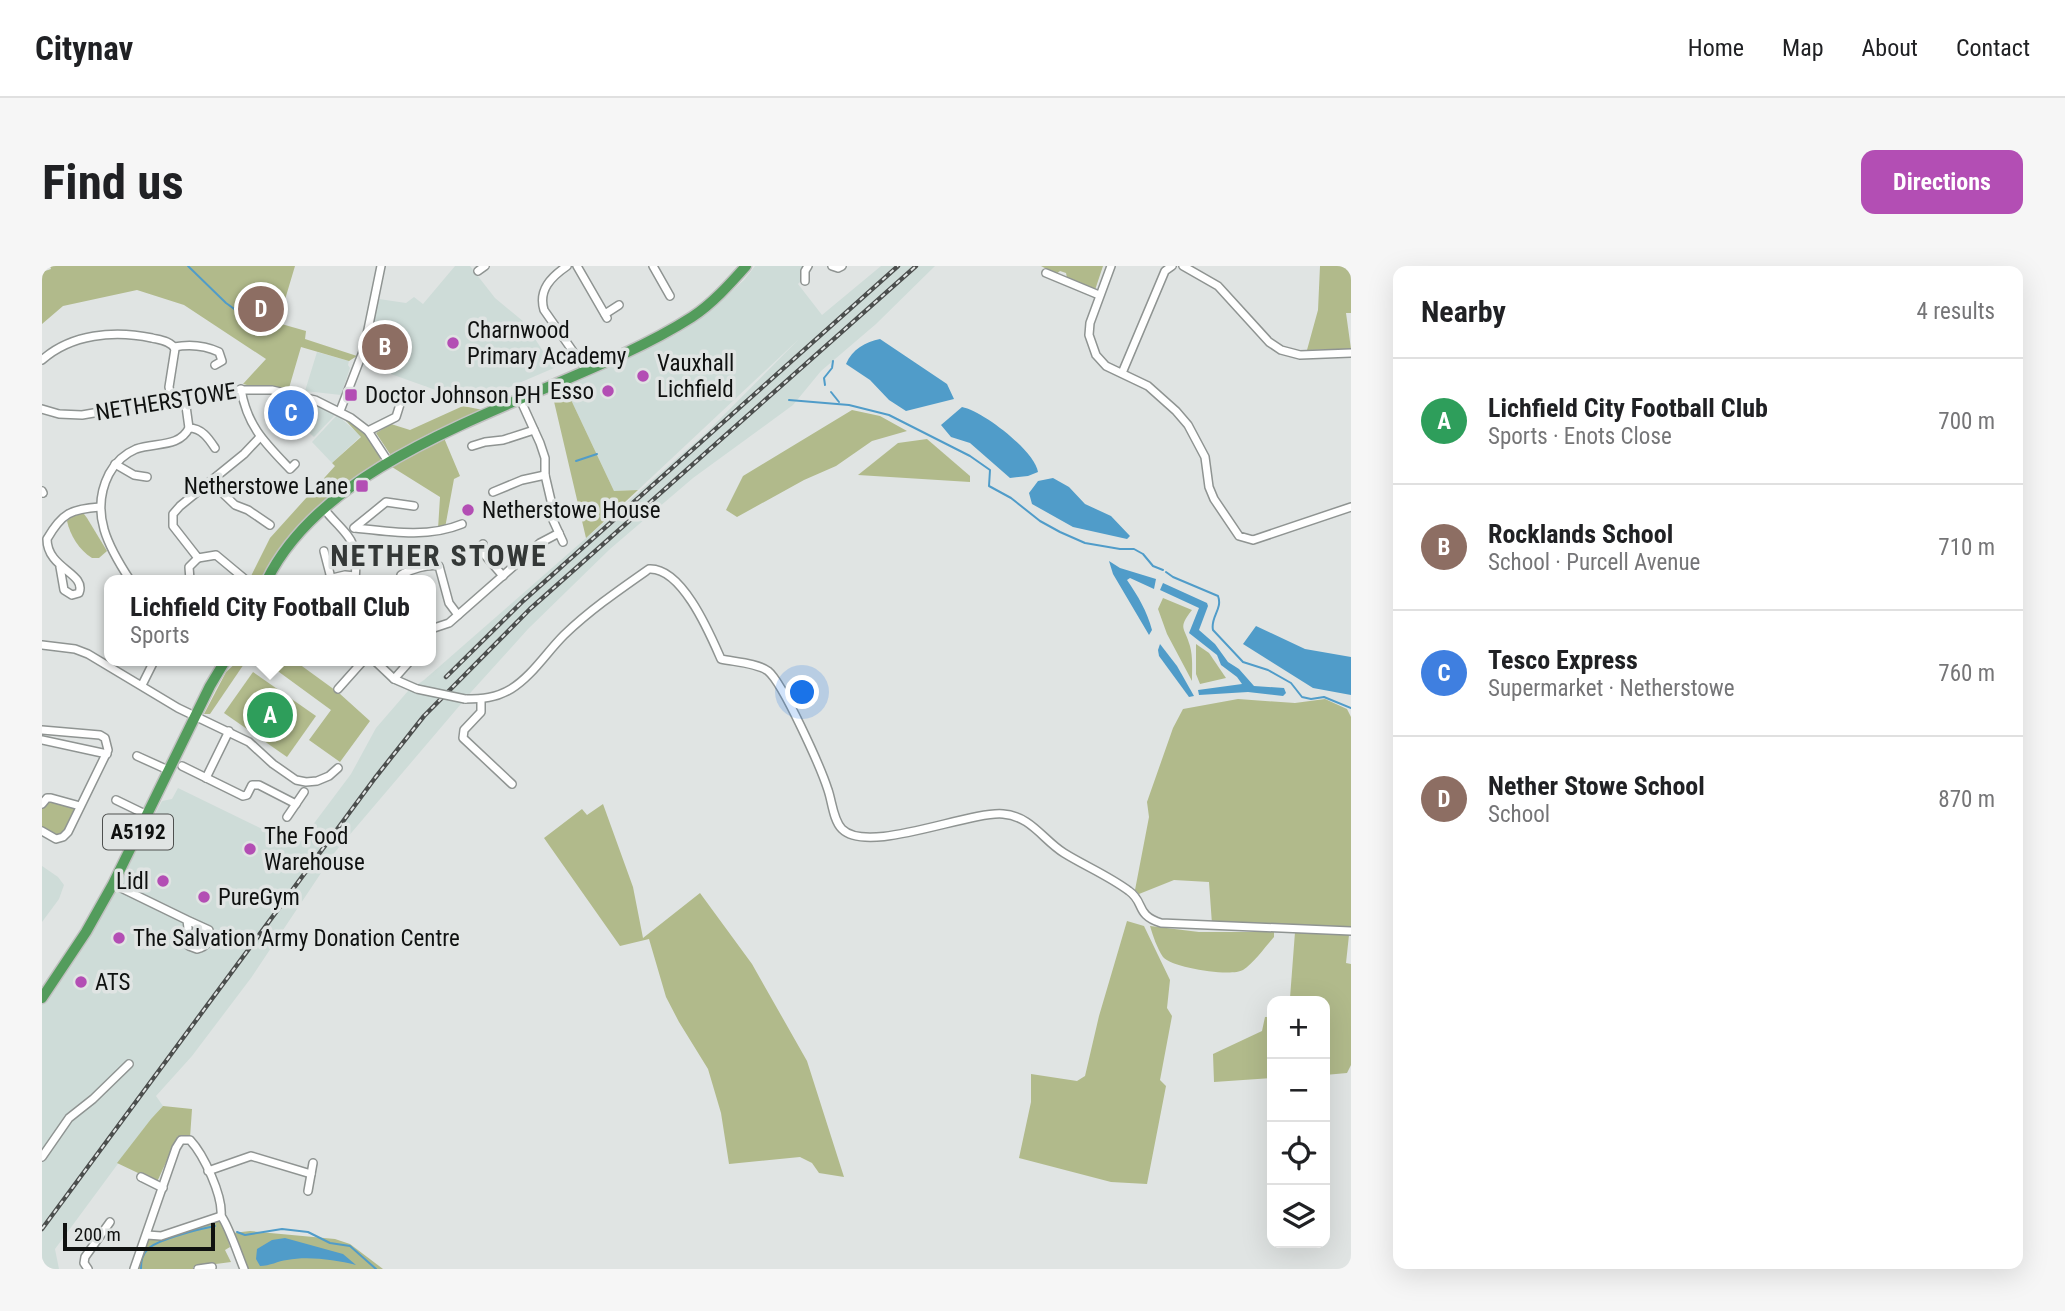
<!DOCTYPE html>
<meta charset="utf-8">
<style>
:root{--surface:#fff;--page:#f6f6f6;--text:#202124;--muted:#757577;--line:#e0e0e0;--accent:#b34eb4}
body{margin:0;font-family:"Roboto Condensed",sans-serif;background:var(--page);color:var(--text)}
.controls{position:absolute;right:21px;bottom:21px;display:grid;overflow:hidden;border-radius:14px;box-shadow:0 7px 28px #0002}
.controls button{width:63px;height:63px;display:grid;place-items:center;padding:0;border:0;border-bottom:2px solid var(--line);background:var(--surface);color:var(--text);font:35px sans-serif}
.scale{position:absolute;left:21px;bottom:18px;width:152px;box-sizing:border-box;padding-left:7px;border:4px solid #0f1110;border-top:0;font-size:19px;line-height:24px;white-space:nowrap;color:#0f1110;-webkit-text-stroke:5px #e0e4e3;paint-order:stroke}
.you{position:absolute;left:761px;top:427px;width:24px;height:24px;margin:-18px;border:5px solid #fff;border-radius:50%;background:#1a73e8;box-shadow:0 0 0 10px #1a73e833}
.badge{display:grid;place-items:center;width:46px;height:46px;border-radius:50%;background:var(--accent);color:#fff;font-size:23px;font-weight:700}
.pin{position:absolute;translate:-50% -50%;border:4px solid #fff;box-shadow:0 2px 7px #0006}
.popup{position:absolute;left:62px;top:309px;width:332px;height:91px;box-sizing:border-box;display:grid;place-content:center;border-radius:14px;background:var(--surface);filter:drop-shadow(0 2px 5px #0005);font-size:23px;white-space:nowrap;color:var(--muted)}
.popup b{font-size:26px;color:var(--text)}
.popup::after{content:'';position:absolute;left:50%;top:100%;margin-left:-14px;border:14px solid transparent;border-top-color:var(--surface)}
.list{margin:0;padding:0;list-style:none}
h2{display:flex;justify-content:space-between;align-items:center;height:91px;margin:0;padding:0 28px;font-size:30px}
h2 small{font-size:23px;font-weight:400;color:var(--muted)}
.list li{display:grid;grid-template-columns:46px 1fr auto;gap:21px;align-items:center;box-sizing:border-box;height:126px;padding:0 28px;border-top:2px solid var(--line)}
.list b{display:block;font-size:26px;white-space:nowrap}
.list p{margin:0;font-size:23px;white-space:nowrap;color:var(--muted)}
.list em{font-size:23px;font-style:normal;color:var(--muted)}
.icon{flex:none;width:38px;height:38px;fill:none;stroke:currentColor;stroke-width:2;stroke-linecap:round;stroke-linejoin:round}
.map{position:relative;flex:none;width:1309px;height:1003px;overflow:hidden;border-radius:14px}
header{display:flex;align-items:center;gap:42px;box-sizing:border-box;height:98px;padding:0 35px;background:var(--surface);border-bottom:2px solid var(--line)}
header strong{font-size:33px}
nav{display:flex;gap:38px;margin-inline-start:auto;font-size:24px}
.intro{display:flex;align-items:center;justify-content:space-between;box-sizing:border-box;height:168px;padding:0 42px}
h1{margin:0;font-size:49px}
.button{padding:18px 32px;border-radius:14px;background:var(--accent);color:#fff;font-size:24px;font-weight:700}
main{display:flex;gap:42px;padding:0 42px}
aside{flex:1;background:var(--surface);border-radius:14px;box-shadow:0 7px 28px #0002}
.map>svg:first-child{display:block}
.built{fill:#cedcd8}
.green{fill:#b1ba8b}
.water{fill:#509cc9}
.lines{fill:none;stroke-linecap:round;stroke-linejoin:round}
.stream{stroke:#509cc9;stroke-width:2}
.minor-casing{stroke:#8f9492;stroke-width:10}
.highway-casing{stroke:#c1c1c1;stroke-width:13}
.minor{stroke:#fff;stroke-width:7}
.highway{stroke:#539c5c;stroke-width:10}
.rail-casing{stroke:#4b4e4d;stroke-width:4.5}
.rail{stroke:#e0e4e3;stroke-width:2;stroke-dasharray:5;stroke-linecap:butt}
.minor-bridge-casing{stroke:#8f9492;stroke-width:10;stroke-linecap:butt}
.minor-bridge{stroke:#fff;stroke-width:7}
.poi-dot{fill:#b34eb4;stroke:#e0e4e3;stroke-width:2.5}
.labels{text-anchor:middle;dominant-baseline:central;stroke-width:7;stroke-linejoin:round;paint-order:stroke}
.shield{fill:#e0e4e3;stroke:#4e504f;stroke-width:2}
.shield-label{font-size:21px;font-weight:bold;fill:#0f1110}
.poi-label{font-size:23px;fill:#0f1110;stroke:#e0e4e3;text-anchor:start}
.street-label{font-size:23px;fill:#0f1110;stroke:#e0e4e3}
.district-label{font-size:30px;font-weight:bold;letter-spacing:2px;fill:#343837;stroke:#e0e4e3}
</style>
<header>
<strong>Citynav</strong>
<nav><a>Home</a><a>Map</a><a>About</a><a>Contact</a></nav>
</header>
<div class="intro"><h1>Find us</h1><a class="button">Directions</a></div>
<main>
<div class="map">
<svg width="1309" height="1003" viewBox="0 0 1309 1003">
<rect width="100%" height="100%" fill="#e0e4e3"/>
<g class="built">
<path d="M413,0H428L453,32L482,56L512,102L430,137L321,98L337,33L364,37L372,31L381,38Z"/>
<path d="M713,0H764L759,8L760,14L756,18L780,49L839,0H893L834,58L779,105L751,139L651,212L568,283L486,363L430,425L293,586L209,712L150,790L114,830L121,840L109,853L13,983L17,1003H0V738L58,652L120,535L130,533L136,522L255,580L309,508L334,462L366,425L382,414L664,167L757,73L596,224L572,225L523,121L637,67L670,43L702,14Z"/>
<path d="M275,86L307,95L306,99L308,102L299,129L263,125Z"/>
<path d="M272,137L294,148L272,171L254,155Z"/>
<path d="M295,149L319,170L290,197L270,176Z"/>
<path d="M0,600L16,611L22,619L17,633L0,656Z"/>
</g>
<g class="green">
<path d="M8,0H253L236,57L264,65L263,73L315,90L307,95L259,81L247,122L205,119L201,118L224,93L142,39L95,24L21,40L0,58V6L9,3Z"/>
<path d="M999,0H1061L1053,24L1025,12L1024,7L1018,5L1014,8Z"/>
<path d="M1278,0H1309V47H1304L1309,83L1265,84L1276,44Z"/>
<path d="M523,121L572,225L596,224L544,272L510,127Z"/>
<path d="M421,140L441,144L353,188H348L334,167L349,158L368,164Z"/>
<path d="M810,144L838,150L865,165L830,175L794,200L762,214L695,251L684,244L701,210Z"/>
<path d="M305,154L328,172L339,188L338,197C292,230 248,261 221,312L218,314H207L228,272L293,200L290,197L319,171L304,155Z"/>
<path d="M402,172L418,210L412,213L403,262L396,263L398,231L350,201Z"/>
<path d="M885,173L928,210V216L816,209L856,177Z"/>
<path d="M33,248H42L45,252L65,285L57,292H50C37,284 28,269 25,255Z"/>
<path d="M1121,332L1150,344C1135,363 1143,361 1148,380C1151,391 1150,404 1150,415L1125,368L1116,343Z"/>
<path d="M1154,378L1167,387L1184,412L1158,418L1154,408Z"/>
<path d="M196,395H204L168,448H162L184,406Z"/>
<path d="M222,395H253L297,427L328,455L298,496L267,474L289,444Z"/>
<path d="M211,406L274,450L245,491L182,447Z"/>
<path d="M1196,433L1253,437L1283,433L1305,443L1309,451V663L1170,658L1167,616L1132,614L1097,628L1093,624L1107,551L1105,536L1131,462L1141,443Z"/>
<path d="M5,535L31,540L34,544L24,565L15,571L0,562V542Z"/>
<path d="M561,538L591,621L601,672L658,627L710,698L765,795L802,911L777,907L770,897L758,891L687,898L679,847L666,803L637,756L624,731L607,673L578,680L502,572L540,543L545,549Z"/>
<path d="M1085,655L1102,660L1128,714L1125,742L1130,750L1118,814L1124,820L1105,918L1069,916L977,892L989,836V808L1035,815L1043,810L1057,750Z"/>
<path d="M1108,660L1157,666H1232V671C1223,681 1212,697 1201,704C1189,711 1130,702 1121,691C1115,682 1111,670 1108,660Z"/>
<path d="M1253,666L1307,669L1304,697L1309,698V799L1305,807L1283,809V735H1255V733L1248,732Z"/>
<path d="M1223,751H1230V812L1172,816L1171,788L1220,765Z"/>
<path d="M121,840L150,843L148,872L136,870L115,916L75,897L109,853Z"/>
<path d="M173,953L181,958L188,981L183,984L189,996L151,1001V1003H95L106,974H120Z"/>
<path d="M208,965L293,973L308,978L341,1003H205L191,967Z"/>
</g>
<g class="water">
<path d="M838,73L905,118L912,133L864,145L847,134L828,114L804,98C810,83 824,76 838,73Z"/>
<path d="M920,141C941,145 993,185 996,206L986,210L968,212L928,177L909,171L899,159Z"/>
<path d="M1011,212L1027,221L1043,238L1069,250L1088,270L1085,273L1031,261L990,238L987,227L996,215Z"/>
<path d="M1067,295L1078,302L1114,313L1112,323L1088,312L1085,314C1096,330 1105,345 1110,364L1107,369L1071,308Z"/>
<path d="M1121,317L1165,337L1166,340L1157,364L1173,378L1186,396L1197,403L1212,420L1242,422L1244,427L1241,430L1206,426L1157,429L1156,424L1200,418L1195,411L1179,399L1175,389L1147,367L1157,342L1118,324Z"/>
<path d="M1214,360L1263,383L1309,391V429L1271,422L1201,378Z"/>
<path d="M1118,378L1135,400L1152,430L1147,431L1117,390L1116,384Z"/>
<path d="M243,972L301,988L314,999C293,994 267,990 245,994C236,995 228,1000 218,1000L214,993L215,983L230,974Z"/>
</g>
<g class="lines">
<g class="stream">
<path d="M146,0L184,37L217,61"/>
<path d="M783,119L782,112L790,102L791,95"/>
<path d="M789,126L797,136"/>
<path d="M747,134L807,139L847,149L928,190L948,204L947,220L969,232L998,255L1018,266L1043,277L1078,283H1092L1101,288L1111,300L1121,304"/>
<path d="M534,195L555,188"/>
<path d="M1124,306L1131,311L1176,330C1181,343 1168,351 1171,364L1201,396L1226,404L1249,417L1260,431L1269,433L1282,431L1309,442"/>
<path d="M195,966L203,969L240,963L266,966L288,977L308,980L334,1003"/>
<path d="M99,1003C99,995 100,988 107,982C118,973 157,963 173,960"/>
</g>
<g class="minor-casing">
<g id="minor">
<path d="M525,0C509,11 496,24 502,44L544,104"/>
<path d="M535,0L565,52"/>
<path d="M611,0L628,30"/>
<path d="M790,0L796,2L800,0"/>
<path d="M1069,0L1048,57L1047,69L1054,89L1064,100L1106,120L1134,145L1146,159L1163,191L1167,221L1172,233L1197,270L1211,274L1309,241"/>
<path d="M1141,0L1176,20L1227,76L1239,84L1258,89L1309,87"/>
<path d="M436,5L443,0"/>
<path d="M1004,7L1057,29"/>
<path d="M763,15V5L766,0"/>
<path d="M563,48L577,39"/>
<path d="M132,81C148,78 162,79 177,86L180,95L173,99"/>
<path d="M0,94C29,68 72,64 110,72C118,74 129,75 133,83L127,121L130,135"/>
<path d="M1080,107L1123,5L1130,0"/>
<path d="M199,123C205,160 223,177 248,203L253,198"/>
<path d="M478,133L498,177L503,192V209L510,239"/>
<path d="M0,143L17,148L40,149L185,124H230L273,134L309,152L326,165L347,197"/>
<path d="M298,145L322,83L339,0"/>
<path d="M147,162C160,162 167,173 173,182"/>
<path d="M326,165L354,151L360,132"/>
<path d="M430,180L443,176L461,174L492,164"/>
<path d="M73,198L92,209L105,211"/>
<path d="M169,216L193,239L206,244L228,259"/>
<path d="M0,225L1,227"/>
<path d="M451,226L480,214L503,209"/>
<path d="M282,243C307,273 317,271 313,314"/>
<path d="M510,252L521,276"/>
<path d="M312,262L344,236L372,240"/>
<path d="M313,262C349,266 386,272 420,258"/>
<path d="M441,278V287L461,310"/>
<path d="M282,285L289,312"/>
<path d="M18,301L22,324L30,329L37,327C45,307 5,303 5,273C20,247 29,243 58,241"/>
<path d="M88,314C67,282 47,247 67,208C73,197 82,188 94,183C113,176 137,182 147,162L143,133"/>
<path d="M148,314L147,301L156,292"/>
<path d="M204,314L174,289L156,292L131,260V248L138,240L202,188L218,171"/>
<path d="M282,314L303,309L313,310"/>
<path d="M358,314L359,309C369,303 386,298 397,300L407,337L416,349"/>
<path d="M389,363L407,357L498,277L517,267"/>
<path d="M0,379L33,383L46,388L136,442L207,476L231,498L254,514L264,516L275,515L287,510L296,502"/>
<path d="M333,395L352,413L375,423"/>
<path d="M352,413L368,395"/>
<path d="M100,419L112,395"/>
<path d="M296,423L321,395"/>
<path d="M423,433C440,433 454,432 469,423C490,410 504,387 522,369C548,344 577,324 607,303C640,301 668,368 679,393C693,396 715,397 726,405C741,417 779,502 786,524C790,535 791,554 800,563C826,589 926,545 961,548C989,550 1001,574 1022,587C1043,600 1067,610 1087,625C1103,636 1093,649 1119,657L1309,665"/>
<path d="M439,433V446L422,464L421,472L470,518"/>
<path d="M0,464L58,469L63,472L66,484L26,566L21,571L14,573L0,565"/>
<path d="M0,474L65,488"/>
<path d="M95,490L126,504"/>
<path d="M140,500L201,530L205,529L210,519H217L254,538"/>
<path d="M164,512L187,465"/>
<path d="M74,534L105,549"/>
<path d="M0,538L5,532H9L38,540"/>
<path d="M245,551L262,526"/>
<path d="M71,618L145,654L146,662L142,671L147,680L155,683C165,681 169,674 167,664L145,654"/>
<path d="M0,891L27,852L51,833L87,798"/>
<path d="M166,905L209,890L269,908"/>
<path d="M99,911L121,922"/>
<path d="M266,925L271,897"/>
<path d="M105,969L119,970L179,950C186,958 197,991 202,1003"/>
<path d="M46,1003L42,997L43,991L68,956"/>
<path d="M92,1003L134,882L139,874H148C162,889 181,930 179,950"/>
<path d="M156,1003L170,1001"/>
</g>
</g>
<g class="highway-casing">
<g id="highway">
<path d="M225,314C294,174 526,131 650,51C670,38 688,18 704,0"/>
<path d="M0,732L44,666L71,618L168,420L183,395"/>
</g>
</g>
<use href="#minor" class="minor"/>
<use href="#highway" class="highway"/>
<g class="rail-casing">
<g id="rail">
<path d="M404,411L481,335L856,0"/>
<path d="M0,963L333,512L382,450L488,343L874,0"/>
</g>
</g>
<use href="#rail" class="rail"/>
<g class="minor-bridge-casing">
<path id="minor-bridge" d="M375,423L423,433"/>
</g>
<use href="#minor-bridge" class="minor-bridge"/>
</g>
<g class="poi-dot">
<circle cx="411" cy="77" r="7"/>
<circle cx="601" cy="110" r="7"/>
<circle cx="566" cy="125" r="7"/>
<rect x="302" y="122" width="14" height="14" rx="3.5"/>
<rect x="313" y="213" width="14" height="14" rx="3.5"/>
<circle cx="426" cy="244" r="7"/>
<circle cx="208" cy="583" r="7"/>
<circle cx="121" cy="615" r="7"/>
<circle cx="162" cy="631" r="7"/>
<circle cx="77" cy="672" r="7"/>
<circle cx="39" cy="716" r="7"/>
</g>
<g class="labels">
<rect class="shield" x="61" y="548.5" width="70" height="35" rx="5"/>
<g class="shield-label">
<text x="96" y="566">A5192</text>
</g>
<g class="poi-label">
<text x="425" y="64">Charnwood<tspan x="425" dy="26">Primary Academy</tspan></text>
<text x="615" y="97">Vauxhall<tspan x="615" dy="26">Lichfield</tspan></text>
<text x="552" y="125" text-anchor="end">Esso</text>
<text x="323" y="129">Doctor Johnson PH</text>
<text x="306" y="220" text-anchor="end">Netherstowe Lane</text>
<text x="440" y="244">Netherstowe House</text>
<text x="222" y="570">The Food<tspan x="222" dy="26">Warehouse</tspan></text>
<text x="107" y="615" text-anchor="end">Lidl</text>
<text x="176" y="631">PureGym</text>
<text x="91" y="672">The Salvation Army Donation Centre</text>
<text x="53" y="716">ATS</text>
</g>
<g class="street-label">
<text transform="translate(124 136) rotate(-9)">NETHERSTOWE</text>
</g>
<g class="district-label">
<text x="397" y="289">NETHER STOWE</text>
</g>
</g>
</svg>
<div class="controls">
<button>+</button>
<button>−</button>
<button><svg class="icon" aria-label="locate" viewBox="0 0 24 24"><circle cx="12" cy="12" r="6"/><path d="M12 2v4M12 18v4M2 12h4M18 12h4"/></svg></button>
<button><svg class="icon" aria-label="layers" viewBox="0 0 24 24"><path d="M12 4l9 5-9 5-9-5zM3 14l9 5 9-5"/></svg></button>
</div>
<div class="scale">200 m</div>
<div class="you"></div>
<div class="pin badge" style="left:228px;top:449px;background:#2e9e5b">A</div>
<div class="popup"><b>Lichfield City Football Club</b>Sports</div>
<div class="pin badge" style="left:343px;top:81px;background:#8d6e63">B</div>
<div class="pin badge" style="left:249px;top:147px;background:#3f7fe0">C</div>
<div class="pin badge" style="left:219px;top:43px;background:#8d6e63">D</div>
</div>
<aside>
<h2>Nearby<small>4 results</small></h2>
<ul class="list">
<li><span class="badge" style="background:#2e9e5b">A</span><div><b>Lichfield City Football Club</b><p>Sports · Enots Close</p></div><em>700 m</em></li>
<li><span class="badge" style="background:#8d6e63">B</span><div><b>Rocklands School</b><p>School · Purcell Avenue</p></div><em>710 m</em></li>
<li><span class="badge" style="background:#3f7fe0">C</span><div><b>Tesco Express</b><p>Supermarket · Netherstowe</p></div><em>760 m</em></li>
<li><span class="badge" style="background:#8d6e63">D</span><div><b>Nether Stowe School</b><p>School</p></div><em>870 m</em></li>
</ul>
</aside>
</main>
